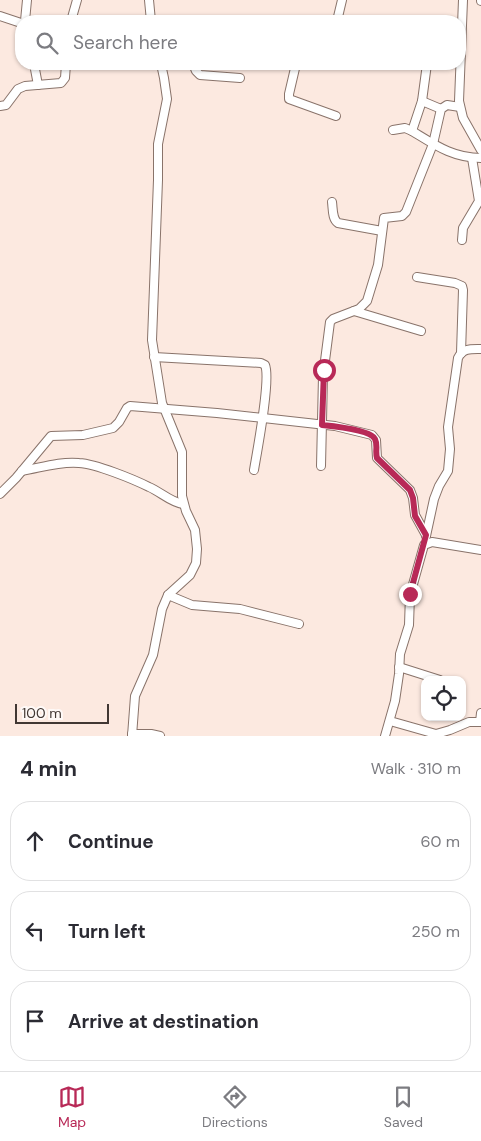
<!DOCTYPE html>
<meta charset="utf-8">
<style>
:root{--surface:#fff;--page:#f7f7f7;--text:#2b2b33;--muted:#7c7c81;--line:#e1e1e2;--accent:#b82957}
body{margin:0;font-family:"DM Sans",sans-serif;background:var(--page);color:var(--text)}
.controls{position:absolute;right:15px;bottom:15px;display:grid;overflow:hidden;border-radius:10px;box-shadow:0 1px 4px #0004}
.controls button{width:45px;height:45px;display:grid;place-items:center;padding:0;border:0;border-bottom:1px solid var(--line);background:var(--surface);color:var(--text);font:25px sans-serif}
.scale{position:absolute;left:15px;bottom:12px;width:94px;box-sizing:border-box;padding-left:5px;border:2px solid #413733;border-top:0;font-size:14px;line-height:18px;white-space:nowrap;color:#413733;-webkit-text-stroke:4px #fef9f7;paint-order:stroke}
.stop{position:absolute;width:15px;height:15px;margin:-11px;border:4px solid #b82957;border-radius:50%;background:#fff}
.stop.end{background:#b82957;border-color:#fff;box-shadow:0 1px 5px #0008}
.list{margin:0;padding:0;list-style:none}
h2{display:flex;justify-content:space-between;align-items:center;height:65px;margin:0;padding:0 20px;font-size:21px}
h2 small{font-size:16px;font-weight:400;color:var(--muted)}
.list li{display:grid;grid-template-columns:32px 1fr auto;gap:15px;align-items:center;box-sizing:border-box;height:80px;margin:0 10px 10px;padding:0 10px;border:1px solid var(--line);border-radius:20px}
.list b{display:block;font-size:19px;white-space:nowrap}
.list em{font-size:16px;font-style:normal;color:var(--muted)}
.icon{flex:none;width:28px;height:28px;fill:none;stroke:currentColor;stroke-width:2;stroke-linecap:round;stroke-linejoin:round}
.map{position:relative;flex:none;width:481px;height:736px;overflow:hidden}
.search{position:absolute;background:var(--surface);box-shadow:0 1px 4px #0004;left:15px;right:15px;top:15px;height:55px;display:flex;align-items:center;gap:12px;box-sizing:border-box;padding:0 18px;border-radius:20px;color:var(--muted);font-size:19px}
.sheet{height:335px;background:var(--surface)}
nav{display:flex;justify-content:space-around;align-items:center;box-sizing:border-box;height:70px;border-top:1px solid var(--line);background:var(--surface);font-size:14px;color:var(--muted)}
nav a{display:grid;justify-items:center;gap:2px}
nav .on{color:var(--accent)}
.map>svg:first-child{display:block}
.lines{fill:none;stroke-linecap:round;stroke-linejoin:round}
.minor-casing{stroke:#89736a;stroke-width:10}
.minor{stroke:#fff;stroke-width:8}
.route{stroke:#b82957;stroke-width:6}
</style>
<div class="map">
<svg width="481" height="736" viewBox="0 0 481 736">
<rect width="100%" height="100%" fill="#fce9e0"/>
<g class="lines">
<g class="minor-casing">
<g id="minor">
<path d="M149,0L151,21"/>
<path d="M463,0L459,101L463,118L481,150"/>
<path d="M481,0V1"/>
<path d="M0,16L21,23"/>
<path d="M72,20L102,21"/>
<path d="M25,21L27,0"/>
<path d="M71,21L77,0"/>
<path d="M337,21L342,0"/>
<path d="M34,64L38,85"/>
<path d="M193,64L196,71L200,75L240,78"/>
<path d="M296,64L289,94V99L336,116"/>
<path d="M422,101L441,109"/>
<path d="M0,106L6,105L18,89L25,86L61,83L65,78L66,64"/>
<path d="M393,130L405,128L412,131C435,145 453,158 481,158"/>
<path d="M412,131L422,101L427,64"/>
<path d="M332,202C333,209 332,219 338,223L382,231"/>
<path d="M462,240L463,228L479,201L472,158"/>
<path d="M417,277L455,283L462,286L463,290L461,353"/>
<path d="M354,311L421,331"/>
<path d="M154,357L261,363L265,365C271,379 257,452 254,470"/>
<path d="M321,466L323,376L330,322L333,319L359,309L367,301L378,265L384,218L402,216L406,212L433,144L441,109L447,105L460,107"/>
<path d="M22,471C40,468 60,461 79,463C96,464 133,479 149,487C161,492 170,502 183,504"/>
<path d="M0,494L16,478L51,436L83,435L113,428L119,422L127,408L130,406L217,413L335,426L372,435L376,440L377,458L410,490L413,498L415,515L426,535"/>
<path d="M426,536L434,499L439,486L448,471L450,449L448,427L458,358C463,348 471,349 481,349"/>
<path d="M168,595L192,605L240,609L299,624"/>
<path d="M399,667L440,680"/>
<path d="M390,721L436,734L450,730L469,722H480L481,713"/>
<path d="M132,734H151L160,736"/>
<path d="M132,736L135,696L153,655L162,609L168,595L190,575L196,563L197,549L195,530L186,511L182,496V452L162,403L152,340L158,180V144L167,99L164,78L161,64"/>
<path d="M385,736L395,701L399,674L400,654L409,625L410,595L424,545L432,542L481,550"/>
</g>
</g>
<use href="#minor" class="minor"/>
</g>
<g class="lines">
<path class="route" d="M324,370L322,425C332,426 371,430 375,439C378,445 375,452 377,458L410,490L413,498L415,516L426,535L410,594"/>
</g>
</svg>
<div class="controls">
<button><svg class="icon" aria-label="locate" viewBox="0 0 24 24"><circle cx="12" cy="12" r="6"/><path d="M12 2v4M12 18v4M2 12h4M18 12h4"/></svg></button>
</div>
<div class="scale">100 m</div>
<div class="stop" style="left:324px;top:370px"></div>
<div class="stop end" style="left:410px;top:594px"></div>
<div class="search"><svg class="icon" aria-label="search" viewBox="0 0 24 24"><circle cx="10" cy="10" r="6"/><path d="M15 15l6 6"/></svg>Search here</div>
</div>
<section class="sheet">
<h2>4 min<small>Walk · 310 m</small></h2>
<ul class="list">
<li><svg class="icon" aria-label="ahead" viewBox="0 0 24 24"><path d="M12 20V5M6 11l6-6 6 6"/></svg><div><b>Continue</b></div><em>60 m</em></li>
<li><svg class="icon" aria-label="left" viewBox="0 0 24 24"><path d="M17 20v-9H6M10 6l-5 5 5 5"/></svg><div><b>Turn left</b></div><em>250 m</em></li>
<li><svg class="icon" aria-label="arrive" viewBox="0 0 24 24"><path d="M6 21V4h12l-3 4 3 4H6"/></svg><div><b>Arrive at destination</b></div></li>
</ul>
</section>
<nav>
<a class="on"><svg class="icon" aria-label="map" viewBox="0 0 24 24"><path d="M3 6l6-2 6 2 6-2v14l-6 2-6-2-6 2zM9 4v14M15 6v14"/></svg>Map</a>
<a><svg class="icon" aria-label="directions" viewBox="0 0 24 24"><path d="M12 3l9 9-9 9-9-9zM9 14v-3h6M13 9l2 2-2 2"/></svg>Directions</a>
<a><svg class="icon" aria-label="saved" viewBox="0 0 24 24"><path d="M7 4h10v16l-5-4-5 4z"/></svg>Saved</a>
</nav>
